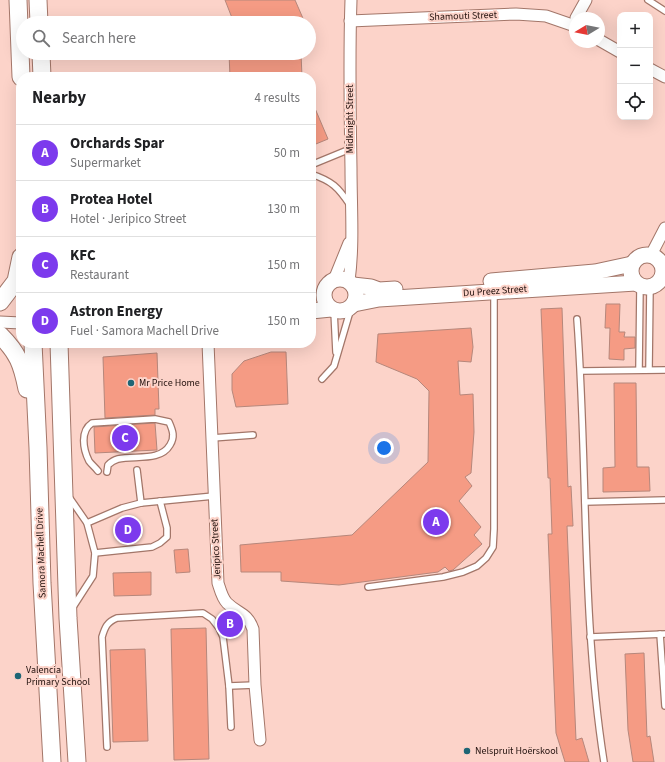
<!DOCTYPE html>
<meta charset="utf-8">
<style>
:root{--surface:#fff;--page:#f6f6f6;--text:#202124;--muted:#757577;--line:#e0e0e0;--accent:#7c3aed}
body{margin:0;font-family:"Source Sans 3",sans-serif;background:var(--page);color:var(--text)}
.controls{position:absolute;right:12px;top:12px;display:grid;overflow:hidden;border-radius:8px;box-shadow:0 4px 16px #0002}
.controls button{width:36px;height:36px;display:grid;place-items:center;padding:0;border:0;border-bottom:1px solid var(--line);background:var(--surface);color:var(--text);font:20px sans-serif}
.compass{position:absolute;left:569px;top:12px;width:36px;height:36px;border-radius:50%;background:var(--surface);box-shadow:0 4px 16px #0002;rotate:260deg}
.you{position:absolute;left:384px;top:448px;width:14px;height:14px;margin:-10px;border:3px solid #fff;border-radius:50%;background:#1a73e8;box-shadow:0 0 0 6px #1a73e833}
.badge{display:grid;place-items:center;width:26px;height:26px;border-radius:50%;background:var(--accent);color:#fff;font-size:13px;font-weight:700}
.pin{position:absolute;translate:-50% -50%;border:2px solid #fff;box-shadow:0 1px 4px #0006}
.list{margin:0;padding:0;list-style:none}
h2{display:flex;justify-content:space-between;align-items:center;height:52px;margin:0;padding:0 16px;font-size:17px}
h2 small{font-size:13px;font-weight:400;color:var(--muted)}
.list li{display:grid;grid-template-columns:26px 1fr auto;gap:12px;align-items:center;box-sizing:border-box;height:56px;padding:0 16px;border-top:1px solid var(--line)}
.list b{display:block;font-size:15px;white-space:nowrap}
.list p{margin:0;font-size:13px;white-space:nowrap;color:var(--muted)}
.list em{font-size:13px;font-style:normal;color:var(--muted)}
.icon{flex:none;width:22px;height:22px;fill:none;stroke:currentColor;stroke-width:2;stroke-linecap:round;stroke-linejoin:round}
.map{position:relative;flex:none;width:665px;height:762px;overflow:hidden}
.search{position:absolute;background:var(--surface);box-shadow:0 4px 16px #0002;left:16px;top:16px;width:300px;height:44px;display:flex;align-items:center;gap:10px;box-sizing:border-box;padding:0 14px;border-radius:22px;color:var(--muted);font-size:15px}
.panel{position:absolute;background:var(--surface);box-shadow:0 4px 16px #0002;left:16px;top:72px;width:300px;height:276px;border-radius:16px}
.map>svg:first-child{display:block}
.building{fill:#f59b84;stroke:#b6877b}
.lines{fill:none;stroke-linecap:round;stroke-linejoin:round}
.lane-casing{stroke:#a37669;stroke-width:8}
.street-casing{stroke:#a37669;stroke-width:13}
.secondary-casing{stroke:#a37669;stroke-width:17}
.primary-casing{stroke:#a37669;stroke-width:19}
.lane{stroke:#fff;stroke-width:5.5}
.street{stroke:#fff;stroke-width:11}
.secondary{stroke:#fff;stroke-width:15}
.primary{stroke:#fff;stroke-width:17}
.poi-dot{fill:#1e6575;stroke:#fcd3c9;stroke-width:1.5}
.labels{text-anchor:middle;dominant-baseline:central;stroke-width:4;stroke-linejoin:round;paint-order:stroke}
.street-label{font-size:10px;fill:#22110d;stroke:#fcd3c9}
.poi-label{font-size:10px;fill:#22110d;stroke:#fcd3c9;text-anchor:start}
</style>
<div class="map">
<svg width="665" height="762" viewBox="0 0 665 762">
<rect width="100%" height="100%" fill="#fcd3c9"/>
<g class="building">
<path d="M225,0H295L305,23H234Z"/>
<path d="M229,53H301L302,77H230Z"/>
<path d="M311,99L328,139L311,146Z"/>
<path d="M606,304H620L619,332H625L624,337H635V348L624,349V360L609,359L610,328H605Z"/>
<path d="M562,308L568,487L571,486L573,526H567L576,740L582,738L589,762H565L556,733L548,534H552L550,478H548L541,309Z"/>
<path d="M471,328L473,347L471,362L458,361L460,395L473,394L474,432L471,473L465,477L472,486L459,501L481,527L474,535L482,544L453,570L449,571L445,567L438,572L339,585L281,581V572H241L240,545L352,535L428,462L429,391L417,379L376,362L378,334Z"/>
<path d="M271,352H286L288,404L236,407L232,390V374L244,361Z"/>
<path d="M157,353L159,409H155V415L105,418L103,357Z"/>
<path d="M614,383H636L637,467H649L650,491L603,492V468L615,467Z"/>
<path d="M155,423L157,450L95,453L94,427Z"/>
<path d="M188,549L190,572L176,573L174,550Z"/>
<path d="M151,572V595L114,596L113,573Z"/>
<path d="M206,628L209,759L174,760L171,629Z"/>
<path d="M145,649L148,741L113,742L110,650Z"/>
<path d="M644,653L647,737L650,736L654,762H633L628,730L625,654Z"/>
</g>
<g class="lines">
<g class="lane-casing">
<g id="lane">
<path d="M648,0L665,11"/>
<path d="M311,165L350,149"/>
<path d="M311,174C332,181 338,187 350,205"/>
<path d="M334,311L336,352"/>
<path d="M577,319C588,466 581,616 604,762"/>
<path d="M639,369L640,286"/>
<path d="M649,369L650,287"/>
<path d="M581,371L665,370"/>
<path d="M322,379L334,366L351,308"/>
<path d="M212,438L253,435"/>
<path d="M137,470L141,503"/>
<path d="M98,471C95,467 91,464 89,461C83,449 80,431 92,423L155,419L169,422C173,431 175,437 170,445C160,462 135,455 118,459C114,460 111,462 108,465L107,472"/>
<path d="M69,497L87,523L95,553L93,576L73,607"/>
<path d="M585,502L665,500"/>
<path d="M87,523L122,508L141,503L214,496"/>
<path d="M95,553L152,547L160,543L167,537V528L160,501"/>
<path d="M368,587L443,577L463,572L477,566L486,558L493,547L494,529V293"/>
<path d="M660,634L665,706"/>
<path d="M590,637L665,634"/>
<path d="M229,686L255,685"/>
<path d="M107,747L102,637C105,627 107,622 117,618L203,613L212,619L219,628L223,637L229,686L231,727"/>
</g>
</g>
<g class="street-casing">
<g id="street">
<path d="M576,18L586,0"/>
<path d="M350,21L516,14L546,16L575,26"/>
<path d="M599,40L620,52"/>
<path d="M650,69L665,77"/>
<path d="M651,255L665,228"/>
<path d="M334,280L349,243"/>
<path d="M349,281C354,244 351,206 351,168C350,112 349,56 351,0"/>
<path d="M0,322L21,323"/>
<path d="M208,343L218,583C220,589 222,598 227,603C238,614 247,612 253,629L255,685L260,740"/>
</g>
</g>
<g class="secondary-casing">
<g id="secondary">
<circle cx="647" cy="271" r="16"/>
<circle cx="340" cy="295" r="16"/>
<path d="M491,281L595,272L632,264"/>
<path d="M353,285L371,287L379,290L395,289"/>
<path d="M354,304L379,299L636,283"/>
<path d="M311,311L331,309"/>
</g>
</g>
<g class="primary-casing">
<g id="primary">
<path d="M18,0L21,77"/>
<path d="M38,0L39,23"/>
<path d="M41,53L42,77"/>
<path d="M0,302L16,281L21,257"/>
<path d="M0,335C18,353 22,364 27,389"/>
<path d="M33,343L38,448L42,583L52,762"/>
<path d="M59,343L68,618L77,762"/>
</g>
</g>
<use href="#lane" class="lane"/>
<use href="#street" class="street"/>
<use href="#secondary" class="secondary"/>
<use href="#primary" class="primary"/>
</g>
<g class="poi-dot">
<circle cx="131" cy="383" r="4"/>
<circle cx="18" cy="676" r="4"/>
<circle cx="467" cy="751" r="4"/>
</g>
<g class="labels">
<g class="street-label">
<text transform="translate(463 16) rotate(-2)">Shamouti Street</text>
<text transform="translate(350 119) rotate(-90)">Midknight Street</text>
<text transform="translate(495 291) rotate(-4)">Du Preez Street</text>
<text transform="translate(216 549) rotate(-93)">Jeripico Street</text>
<text transform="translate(41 553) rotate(-92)">Samora Machell Drive</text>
</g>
<g class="poi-label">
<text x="139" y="383">Mr Price Home</text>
<text x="26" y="670">Valencia<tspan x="26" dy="12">Primary School</tspan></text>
<text x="475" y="751">Nelspruit Hoërskool</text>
</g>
</g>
</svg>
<div class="controls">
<button>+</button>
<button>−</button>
<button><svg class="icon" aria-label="locate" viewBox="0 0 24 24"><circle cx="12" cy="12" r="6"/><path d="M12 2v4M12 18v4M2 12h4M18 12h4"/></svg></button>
</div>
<svg class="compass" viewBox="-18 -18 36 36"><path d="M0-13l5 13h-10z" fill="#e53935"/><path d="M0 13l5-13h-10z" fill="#757577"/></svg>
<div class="you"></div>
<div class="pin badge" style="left:436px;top:522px">A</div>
<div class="pin badge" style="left:230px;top:624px">B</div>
<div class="pin badge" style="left:125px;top:438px">C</div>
<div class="pin badge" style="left:128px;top:530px">D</div>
<div class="search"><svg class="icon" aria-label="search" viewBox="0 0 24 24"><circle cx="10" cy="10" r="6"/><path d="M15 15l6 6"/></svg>Search here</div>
<section class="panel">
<h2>Nearby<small>4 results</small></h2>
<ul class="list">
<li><span class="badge">A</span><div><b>Orchards Spar</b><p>Supermarket</p></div><em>50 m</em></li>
<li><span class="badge">B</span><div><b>Protea Hotel</b><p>Hotel · Jeripico Street</p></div><em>130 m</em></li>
<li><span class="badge">C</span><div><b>KFC</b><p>Restaurant</p></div><em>150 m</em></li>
<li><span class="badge">D</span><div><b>Astron Energy</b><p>Fuel · Samora Machell Drive</p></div><em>150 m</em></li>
</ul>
</section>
</div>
